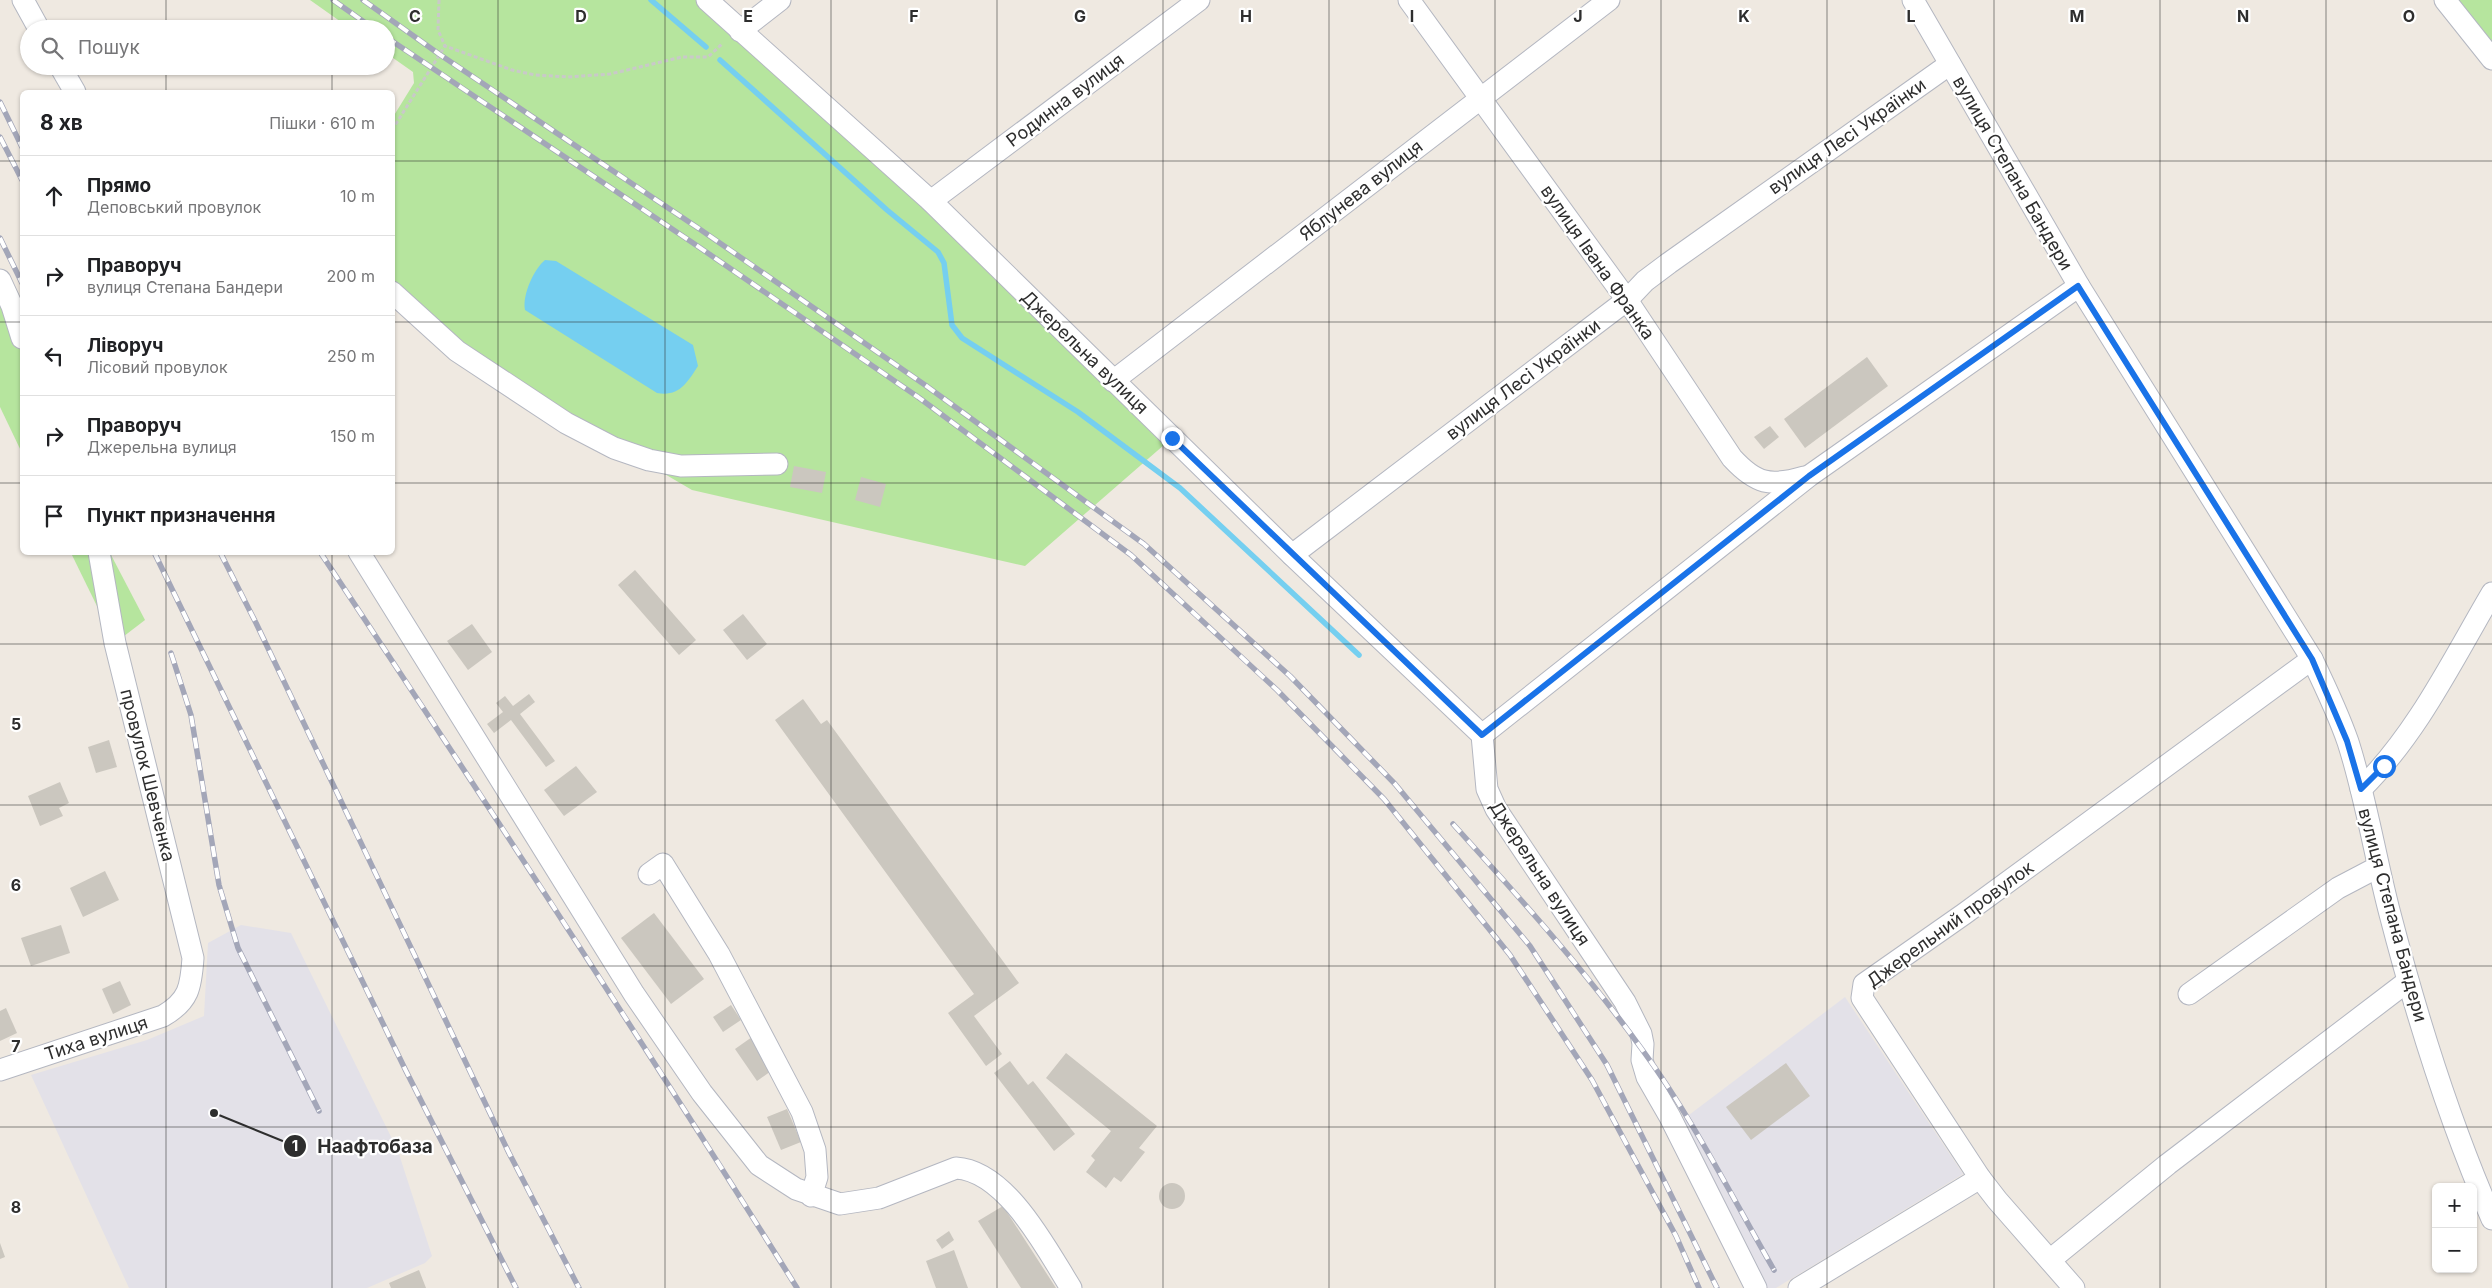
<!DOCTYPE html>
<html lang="uk">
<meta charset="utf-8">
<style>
:root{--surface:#fff;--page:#f2f2f2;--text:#202124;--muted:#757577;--line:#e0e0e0}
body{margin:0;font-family:Inter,sans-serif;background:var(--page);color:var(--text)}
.controls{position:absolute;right:15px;bottom:15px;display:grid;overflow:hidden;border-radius:8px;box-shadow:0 1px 4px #0004}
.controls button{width:45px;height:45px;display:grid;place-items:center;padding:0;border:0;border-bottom:1px solid var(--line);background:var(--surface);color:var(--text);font:25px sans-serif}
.stop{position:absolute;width:15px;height:15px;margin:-11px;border:4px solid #1a73e8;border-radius:50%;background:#fff}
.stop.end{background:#1a73e8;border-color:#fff;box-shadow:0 1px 5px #0008}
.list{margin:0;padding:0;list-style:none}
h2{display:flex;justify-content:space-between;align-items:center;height:65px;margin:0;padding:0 20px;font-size:21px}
h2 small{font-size:16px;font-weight:400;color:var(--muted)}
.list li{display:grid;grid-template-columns:32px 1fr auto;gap:15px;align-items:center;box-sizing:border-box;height:80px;padding:0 20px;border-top:1px solid var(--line)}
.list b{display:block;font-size:19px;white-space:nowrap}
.list p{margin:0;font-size:16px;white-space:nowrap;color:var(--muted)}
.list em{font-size:16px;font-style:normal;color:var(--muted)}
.icon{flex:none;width:28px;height:28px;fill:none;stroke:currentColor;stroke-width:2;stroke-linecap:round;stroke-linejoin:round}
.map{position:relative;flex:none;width:2492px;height:1288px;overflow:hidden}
.search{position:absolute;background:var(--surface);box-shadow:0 1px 4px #0004;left:20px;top:20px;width:375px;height:55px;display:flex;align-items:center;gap:12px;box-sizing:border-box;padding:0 18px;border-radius:28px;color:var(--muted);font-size:19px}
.panel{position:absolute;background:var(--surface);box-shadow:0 1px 4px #0004;left:20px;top:90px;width:375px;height:465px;border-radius:8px}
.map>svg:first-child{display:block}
.industrial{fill:#e3e1e8}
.green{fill:#b6e59e}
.water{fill:#75cff0}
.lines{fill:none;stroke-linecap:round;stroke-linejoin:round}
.stream{stroke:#75cff0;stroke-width:5.5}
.building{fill:#cbc7bf}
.minor-casing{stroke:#b4b7c1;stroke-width:23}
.path{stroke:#c9c9c9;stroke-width:3;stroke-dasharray:4 2.5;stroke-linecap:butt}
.minor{stroke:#fff;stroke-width:21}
.rail-casing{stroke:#a3a6b8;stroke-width:5.5}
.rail{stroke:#fff;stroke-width:4;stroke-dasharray:11;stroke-linecap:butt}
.route{stroke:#1a73e8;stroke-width:6}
.grid{fill:none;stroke:#2e2e2e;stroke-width:1;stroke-opacity:0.55}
.labels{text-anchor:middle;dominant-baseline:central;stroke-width:4.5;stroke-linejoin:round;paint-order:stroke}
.street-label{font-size:18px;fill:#2e2e2e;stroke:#fff}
.grid-label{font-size:16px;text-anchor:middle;font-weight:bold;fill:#2e2e2e;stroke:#fff;stroke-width:4.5;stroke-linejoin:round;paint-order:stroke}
.leader{fill:none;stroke:#2e2e2e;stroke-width:2}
.callout-dot{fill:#2e2e2e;stroke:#fff;stroke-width:2}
.mark-label{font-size:15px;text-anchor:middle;font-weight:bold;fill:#fff}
.callout-label{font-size:19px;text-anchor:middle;font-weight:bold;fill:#2e2e2e;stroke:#fff;stroke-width:4.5;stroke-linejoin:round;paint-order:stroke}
</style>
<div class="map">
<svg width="2492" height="1288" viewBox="0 0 2492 1288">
<rect width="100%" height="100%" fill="#efe9e1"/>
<g class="industrial">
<path d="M241,925L291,933L398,1151L432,1256L425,1263L367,1288H129L31,1075L147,1040L204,1016L208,943Z"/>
<path d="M1845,997L1963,1174L1776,1288H1765L1681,1121Z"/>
</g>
<g class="green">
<path d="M310,0H707L1172,438L1025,566L692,490L471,361L393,292V117L414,83L413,72L386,53V29H351Z"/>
<path d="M2445,0H2492V59Z"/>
<path d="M0,280L22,338V453L0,407Z"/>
<path d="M71,553H110L145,620L115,643Z"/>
</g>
<path class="water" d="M545,260L556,261L693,345L698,366C687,383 679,397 657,393L525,310C522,295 534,269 545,260Z"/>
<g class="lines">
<g class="stream">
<path d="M651,0L706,47"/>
<path d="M720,60L887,210L938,252L944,263L952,325L962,338L1078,412L1180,488L1359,655"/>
</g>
</g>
<g class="building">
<path d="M1867,357L1888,386L1805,448L1784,419Z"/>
<path d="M1770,426L1779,437L1764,449L1754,437Z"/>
<path d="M794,466L826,472L822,493L790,487Z"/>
<path d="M861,477L886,484L880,507L855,500Z"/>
<path d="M635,570L696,640L679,655L618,585Z"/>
<path d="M743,614L767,644L747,660L723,630Z"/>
<path d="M472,624L492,652L468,670L447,641Z"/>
<path d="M529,694L535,702L520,714L555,761L546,767L511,720L494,733L487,724L503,712L496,703L505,696L513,706Z"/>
<path d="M803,699L821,724L827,720L1019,983L974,1016L1002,1054L986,1066L948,1013L974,994L775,720Z"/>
<path d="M109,740L117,767L96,773L88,747Z"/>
<path d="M576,766L597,792L564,816L544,790Z"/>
<path d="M60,782L69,803L59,808L63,816L40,826L28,796Z"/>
<path d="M105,871L119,900L83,917L70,888Z"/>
<path d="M654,913L704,979L671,1004L621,938Z"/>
<path d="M61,925L70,953L31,966L21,938Z"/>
<path d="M120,981L131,1005L113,1014L102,989Z"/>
<path d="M731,1005L741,1020L723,1032L713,1017Z"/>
<path d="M6,1008L17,1033L0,1041V1011Z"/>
<path d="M752,1037L774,1069L757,1081L735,1049Z"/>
<path d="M1066,1053L1157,1126L1139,1148L1145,1152L1121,1182L1114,1177L1106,1188L1086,1172L1095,1160L1091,1156L1111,1131L1046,1078Z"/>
<path d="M1010,1061L1028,1085L1033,1081L1075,1134L1054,1151L994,1073Z"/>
<path d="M1786,1063L1810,1096L1751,1140L1726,1107Z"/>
<path d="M787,1109L801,1142L781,1150L767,1117Z"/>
<circle cx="1172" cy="1196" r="13"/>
<path d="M1003,1206L1056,1288H1021L978,1221Z"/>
<path d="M949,1231L954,1240L942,1249L936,1240Z"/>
<path d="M0,1243L5,1257L0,1259Z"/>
<path d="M954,1250L968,1288H936L926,1261Z"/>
<path d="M419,1270L426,1288H391L389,1283Z"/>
</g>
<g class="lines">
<g class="minor-casing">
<g id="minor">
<path d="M23,0L39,29"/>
<path d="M707,0L931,201L1292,555L1482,735L1487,789L1496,809L1625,1002L1641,1034L1643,1044L1642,1060L1647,1077L1670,1117L1756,1288"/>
<path d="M1409,0L1627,300L1732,458C1756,484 1770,487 1804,477"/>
<path d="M1913,0L2079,286L2312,659C2325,686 2338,713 2348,742C2366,798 2375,857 2390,914C2417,1018 2449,1121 2492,1219"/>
<path d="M2445,0L2492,59"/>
<path d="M740,31L780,0"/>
<path d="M60,66L75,92"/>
<path d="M931,201L1199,0"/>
<path d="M0,280L12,306L22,338"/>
<path d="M392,292L457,351L566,423L614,448L649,460L681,466L777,464"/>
<path d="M1113,381L1609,0"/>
<path d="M359,552L634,994L702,1093L759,1165L796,1189L840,1204L879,1198L956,1168C1007,1171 1047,1250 1071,1288"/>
<path d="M1292,555L1627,300L1645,281L1669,263L1950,64"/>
<path d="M1482,735L1809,476L2079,286"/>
<path d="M2361,789C2417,734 2452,661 2492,593"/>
<path d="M649,874L663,864L719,954L802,1112L815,1150L817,1177L811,1196"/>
<path d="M2189,994L2338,888L2378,867"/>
<path d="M0,1070L163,1016C189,1001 191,987 193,958L115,643L99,552"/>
<path d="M2050,1260L2168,1164L2408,981"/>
<path d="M1799,1288L1980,1178"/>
<path d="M2074,1288L1997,1200L1980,1178L1862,998L1864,984L1964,914L2312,659"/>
</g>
</g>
<g class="path">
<path d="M439,0L438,30L445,46L512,70L535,75L568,77L610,74L682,57H708L723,43"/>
<path d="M392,130L445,46"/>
</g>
<use href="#minor" class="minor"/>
<g class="rail-casing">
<g id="rail">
<path d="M333,0L374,29"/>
<path d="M363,0L439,54L701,230L925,385L1144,544L1290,676L1395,784L1530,946L1607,1065L1717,1288"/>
<path d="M386,37L693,243L918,397L1131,555L1277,690L1384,799L1510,955L1592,1080L1676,1236L1699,1288"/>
<path d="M0,102L22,147"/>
<path d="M0,137L22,180"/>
<path d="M0,238L22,283"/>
<path d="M154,552L406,1071L516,1288"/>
<path d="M220,552L256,623L509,1153L579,1288"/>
<path d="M320,552C482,796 642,1040 797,1288"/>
<path d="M171,653L191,715L219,885L238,948L319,1111"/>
<path d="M1453,824C1519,897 1584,969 1641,1048C1692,1117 1731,1195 1774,1270"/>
</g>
</g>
<use href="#rail" class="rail"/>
</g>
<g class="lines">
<path class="route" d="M1172,438L1482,735L1809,476L2078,286L2312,659L2347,741L2361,789L2384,766"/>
</g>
<path class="grid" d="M166,0V29M332,0V29M498,0V1288M665,0V1288M831,0V1288M997,0V1288M1163,0V1288M1329,0V1288M1495,0V1288M1661,0V1288M1827,0V1288M1994,0V1288M2160,0V1288M2326,0V1288M166,66V92M332,66V92M0,161H22M392,161H2492M0,322H22M392,322H2492M0,483H22M392,483H2492M166,552V1288M332,552V1288M0,644H2492M0,805H2492M0,966H2492M0,1127H2492"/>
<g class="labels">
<g class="street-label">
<text transform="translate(1065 100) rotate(-37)">Родинна вулиця</text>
<text transform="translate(1847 136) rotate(-35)">вулиця Лесі Українки</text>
<text transform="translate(2013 173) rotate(60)">вулиця Степана Бандери</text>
<text transform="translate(1361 190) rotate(-38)">Яблунева вулиця</text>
<text transform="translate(1598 262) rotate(55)">вулиця Івана Франка</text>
<text transform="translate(1085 352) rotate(44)">Джерельна вулиця</text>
<text transform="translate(1523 379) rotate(-37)">вулиця Лесі Українки</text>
<text transform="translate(148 775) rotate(76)">провулок Шевченка</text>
<text transform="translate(1540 873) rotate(57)">Джерельна вулиця</text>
<text transform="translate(2393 915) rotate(75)">вулиця Степана Бандери</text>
<text transform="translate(1950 924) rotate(-36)">Джерельний провулок</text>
<text transform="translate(96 1038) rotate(-18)">Тиха вулиця</text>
</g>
</g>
<g class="grid-label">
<text x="415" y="22">C</text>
<text x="581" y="22">D</text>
<text x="748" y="22">E</text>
<text x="914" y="22">F</text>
<text x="1080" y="22">G</text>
<text x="1246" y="22">H</text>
<text x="1412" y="22">I</text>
<text x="1578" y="22">J</text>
<text x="1744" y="22">K</text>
<text x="1911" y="22">L</text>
<text x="2077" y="22">M</text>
<text x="2243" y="22">N</text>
<text x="2409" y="22">O</text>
<text x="16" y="730">5</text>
<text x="16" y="891">6</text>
<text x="16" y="1052">7</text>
<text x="16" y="1213">8</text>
</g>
<path class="leader" d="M214 1113L295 1146"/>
<g class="callout-dot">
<circle cx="214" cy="1113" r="5"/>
<circle cx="295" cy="1146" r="12"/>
</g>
<g class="mark-label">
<text x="295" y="1151">1</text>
</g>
<g class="callout-label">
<text x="375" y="1153">Наафтобаза</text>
</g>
</svg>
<div class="controls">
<button>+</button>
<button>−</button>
</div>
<div class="stop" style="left:2384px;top:766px"></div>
<div class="stop end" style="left:1172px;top:438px"></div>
<div class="search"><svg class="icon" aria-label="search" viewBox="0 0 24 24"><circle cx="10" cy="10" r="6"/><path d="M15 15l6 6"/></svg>Пошук</div>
<section class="panel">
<h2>8 хв<small>Пішки · 610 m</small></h2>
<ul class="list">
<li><svg class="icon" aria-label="ahead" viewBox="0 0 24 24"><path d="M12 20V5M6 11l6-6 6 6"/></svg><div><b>Прямо</b><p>Деповський провулок</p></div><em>10 m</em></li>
<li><svg class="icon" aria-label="right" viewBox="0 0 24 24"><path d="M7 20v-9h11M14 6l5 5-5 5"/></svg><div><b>Праворуч</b><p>вулиця Степана Бандери</p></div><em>200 m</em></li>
<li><svg class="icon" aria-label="left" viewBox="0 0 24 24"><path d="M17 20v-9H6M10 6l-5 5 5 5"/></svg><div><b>Ліворуч</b><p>Лісовий провулок</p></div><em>250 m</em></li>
<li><svg class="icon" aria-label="right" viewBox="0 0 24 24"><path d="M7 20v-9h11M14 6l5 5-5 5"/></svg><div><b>Праворуч</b><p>Джерельна вулиця</p></div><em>150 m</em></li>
<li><svg class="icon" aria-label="arrive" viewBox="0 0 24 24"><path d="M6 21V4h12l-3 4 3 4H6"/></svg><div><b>Пункт призначення</b></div></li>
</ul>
</section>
</div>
